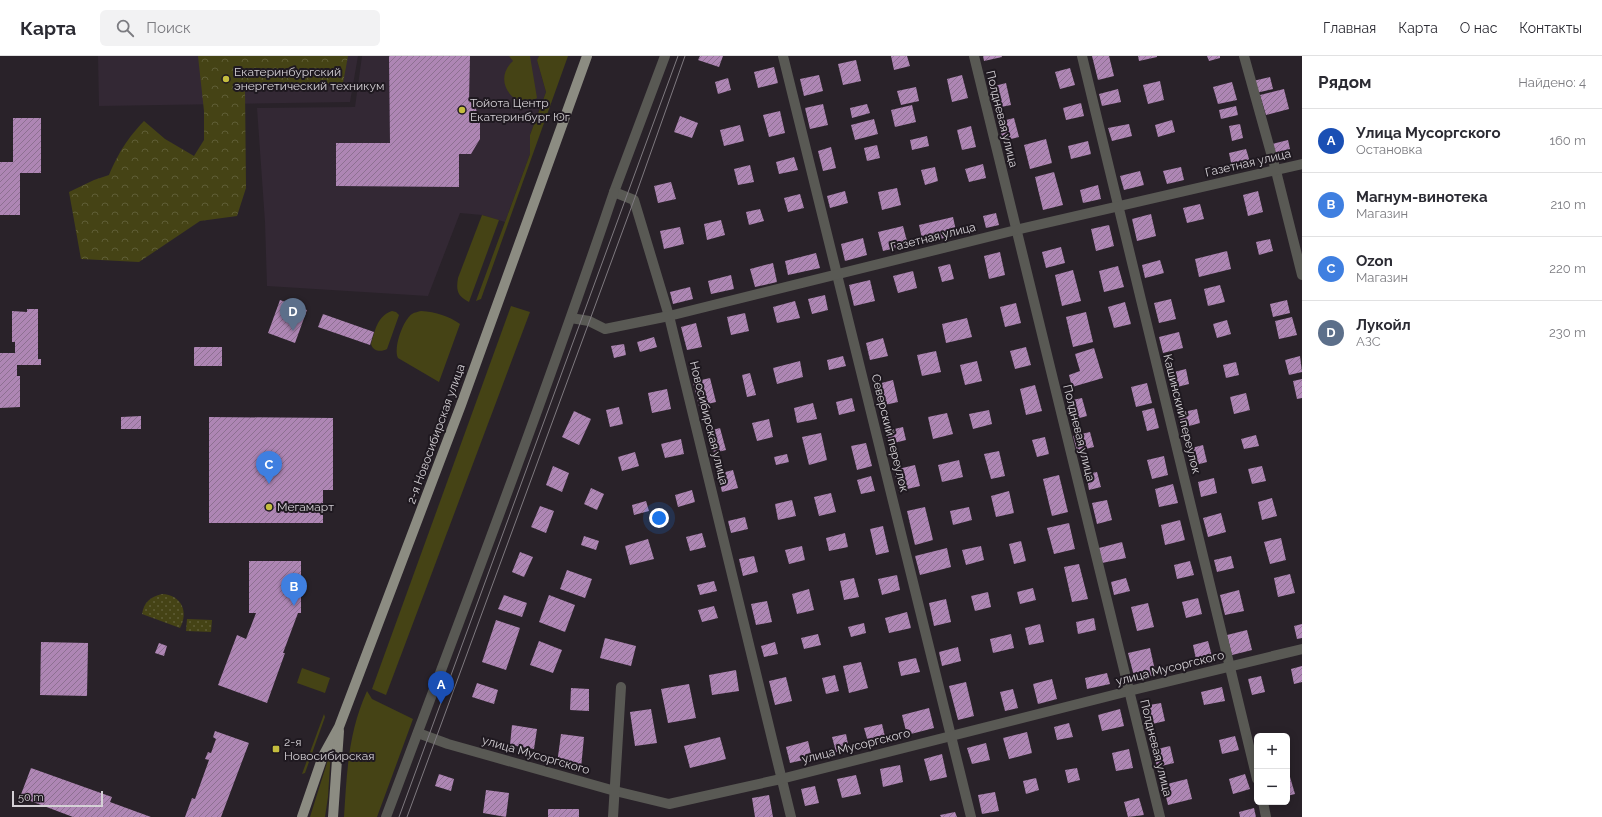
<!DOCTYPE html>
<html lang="ru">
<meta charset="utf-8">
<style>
:root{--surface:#fff;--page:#f2f2f3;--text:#2b2b33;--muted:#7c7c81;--line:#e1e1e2;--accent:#db2777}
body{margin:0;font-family:Raleway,sans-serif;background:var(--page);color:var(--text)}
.controls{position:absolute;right:12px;bottom:12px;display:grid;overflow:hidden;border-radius:6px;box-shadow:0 2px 10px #0003}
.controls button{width:36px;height:36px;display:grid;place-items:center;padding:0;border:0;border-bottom:1px solid var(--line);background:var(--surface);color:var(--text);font:20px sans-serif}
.scale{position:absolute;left:12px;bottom:10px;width:91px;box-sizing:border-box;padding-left:4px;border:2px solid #d4d0d5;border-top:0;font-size:11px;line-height:14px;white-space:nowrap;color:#d4d0d5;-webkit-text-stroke:3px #1f1920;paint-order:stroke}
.you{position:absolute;left:659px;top:462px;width:14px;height:14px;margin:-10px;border:3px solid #fff;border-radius:50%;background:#1a73e8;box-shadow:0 0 0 6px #1a73e833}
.badge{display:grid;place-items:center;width:26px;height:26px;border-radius:50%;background:var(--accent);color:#fff;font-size:13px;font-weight:700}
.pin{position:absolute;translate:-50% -33px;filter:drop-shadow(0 1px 2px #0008)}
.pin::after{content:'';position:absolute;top:21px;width:14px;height:12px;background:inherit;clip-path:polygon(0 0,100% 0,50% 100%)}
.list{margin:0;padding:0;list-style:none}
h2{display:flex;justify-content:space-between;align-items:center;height:52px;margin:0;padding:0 16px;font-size:17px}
h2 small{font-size:13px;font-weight:400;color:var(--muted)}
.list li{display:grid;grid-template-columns:26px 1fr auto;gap:12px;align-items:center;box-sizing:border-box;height:64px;padding:0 16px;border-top:1px solid var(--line)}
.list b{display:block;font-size:15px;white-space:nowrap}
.list p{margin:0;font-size:13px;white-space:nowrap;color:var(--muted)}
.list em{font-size:13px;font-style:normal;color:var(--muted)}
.icon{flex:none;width:22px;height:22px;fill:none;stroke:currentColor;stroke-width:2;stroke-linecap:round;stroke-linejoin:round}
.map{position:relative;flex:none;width:1302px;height:761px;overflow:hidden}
header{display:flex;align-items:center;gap:24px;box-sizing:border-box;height:56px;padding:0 20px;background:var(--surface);border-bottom:1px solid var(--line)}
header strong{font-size:19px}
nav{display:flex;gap:22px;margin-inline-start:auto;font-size:14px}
.search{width:280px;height:36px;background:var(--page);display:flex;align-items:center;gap:10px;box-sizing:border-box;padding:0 14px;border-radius:6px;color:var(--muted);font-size:15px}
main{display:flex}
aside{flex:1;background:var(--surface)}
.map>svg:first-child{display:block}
.built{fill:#332834}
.grass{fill:#454315}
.forest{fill:url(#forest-crowns)}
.park{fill:url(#park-dots)}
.building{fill:url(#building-hatch)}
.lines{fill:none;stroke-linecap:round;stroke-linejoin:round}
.minor{stroke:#595954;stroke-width:10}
.major{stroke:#8c8c82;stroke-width:10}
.tram{stroke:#7f7a80;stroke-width:1}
.poi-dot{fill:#c4bd3e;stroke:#1f1920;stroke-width:1.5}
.labels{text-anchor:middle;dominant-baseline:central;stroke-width:4;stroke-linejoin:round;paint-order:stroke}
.poi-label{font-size:12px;fill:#d4d0d5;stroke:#1f1920;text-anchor:start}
.street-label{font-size:12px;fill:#d4d0d5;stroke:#1f1920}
</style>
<header>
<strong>Карта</strong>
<div class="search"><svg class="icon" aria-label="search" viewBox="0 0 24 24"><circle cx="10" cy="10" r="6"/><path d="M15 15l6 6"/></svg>Поиск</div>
<nav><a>Главная</a><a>Карта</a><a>О нас</a><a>Контакты</a></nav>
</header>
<main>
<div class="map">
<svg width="1302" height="761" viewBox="0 0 1302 761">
<defs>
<pattern id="forest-crowns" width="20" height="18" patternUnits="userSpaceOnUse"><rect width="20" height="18" fill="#454315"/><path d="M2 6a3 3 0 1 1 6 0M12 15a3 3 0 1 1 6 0" fill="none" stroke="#5f5d36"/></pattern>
<pattern id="park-dots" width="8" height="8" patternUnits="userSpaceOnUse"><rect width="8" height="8" fill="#454315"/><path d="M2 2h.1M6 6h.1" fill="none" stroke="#5f5d36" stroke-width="1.8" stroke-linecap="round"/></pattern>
<pattern id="building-hatch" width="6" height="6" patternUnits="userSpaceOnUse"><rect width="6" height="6" fill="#ae86b4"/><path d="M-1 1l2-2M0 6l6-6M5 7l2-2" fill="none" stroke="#8d7091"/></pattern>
</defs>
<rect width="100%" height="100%" fill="#292229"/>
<g class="built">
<path d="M98,0H358L350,46L99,50Z"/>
<path d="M362,0H539L537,4L546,36L530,79V98L505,166L482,159L460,157L428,240L267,230L265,166L257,52L355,51Z"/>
</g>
<g class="grass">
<path d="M509,0H530L537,42C517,56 490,26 513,5Z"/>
<path d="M539,0H568L481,243L476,245L530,98V79L546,36L537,4Z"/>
<path d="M482,159L499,164L469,246C457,240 456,234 458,222Z"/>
<path d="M511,250L530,256L386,639L372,633Z"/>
<path d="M392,255L396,256L399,259L398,262L387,293C382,296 373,296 371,288C375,275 377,260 392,255Z"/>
<path d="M421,255C436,256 449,260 460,268L439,326L398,302C393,292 403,264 412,258C415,256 418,256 421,255Z"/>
<path d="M302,612L330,622L325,637L297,627Z"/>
<path d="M367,635L372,643L413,663L377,761H344C347,716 348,677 367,635Z"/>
<path d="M324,658L325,661L305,717L302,718Z"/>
<path d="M331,694L328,741L325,761H310Z"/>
</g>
<path class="forest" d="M198,0H348L343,27L245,33L246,132L237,160L200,165L139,206L81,203L69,136L94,124L109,119C119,96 127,83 144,65L165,83L194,100L204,84V55Z"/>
<g class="park">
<path d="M162,538C181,539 189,555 180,572L142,558C144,546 150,541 162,538Z"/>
<path d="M187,563L212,564L211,576L186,575Z"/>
</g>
<g class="building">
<path d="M389,0H470L469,44L476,53L480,67V83L471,98H459V131L336,130V87H390Z"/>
<path d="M700,0H723L719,11L698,4Z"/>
<path d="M891,0H907L910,10L894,14Z"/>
<path d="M983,0H1002V1L984,5Z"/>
<path d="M1092,0H1109L1114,20L1098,24Z"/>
<path d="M1138,0H1157V1L1139,5Z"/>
<path d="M1207,0H1220V2L1209,5Z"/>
<path d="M856,4L861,25L843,29L838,8Z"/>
<path d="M774,11L778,27L758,32L754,16Z"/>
<path d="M1070,12L1075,29L1060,33L1055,16Z"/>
<path d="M819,19L823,35L804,40L800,23Z"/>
<path d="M962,19L968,42L952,46L947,23Z"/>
<path d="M1270,21L1273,33L1256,37L1253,25Z"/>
<path d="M728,22L731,34L718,38L715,26Z"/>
<path d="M1160,25L1164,44L1148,48L1143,29Z"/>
<path d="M1232,26L1237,44L1218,48L1213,31Z"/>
<path d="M1006,27L1011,49L996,52L991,31Z"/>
<path d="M916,31L919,45L901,49L897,35Z"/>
<path d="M1118,33L1121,46L1102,50L1099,38Z"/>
<path d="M1284,33L1289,53L1266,59L1260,39Z"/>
<path d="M1081,47L1084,60L1066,64L1063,52Z"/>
<path d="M823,48L828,69L810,73L805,52Z"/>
<path d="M867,48L870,57L852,62L850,52Z"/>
<path d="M912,49L916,66L895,71L891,54Z"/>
<path d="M1236,50L1238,59L1221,63L1219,54Z"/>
<path d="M780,55L785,77L769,81L763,59Z"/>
<path d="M680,60L698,67L692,82L674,76Z"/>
<path d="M13,62H41V117H20V159H0V106H13Z"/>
<path d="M1014,62L1019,81L1003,85L998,66Z"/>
<path d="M874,63L878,78L855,84L851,69Z"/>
<path d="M1172,64L1175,76L1158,81L1155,69Z"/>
<path d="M1129,68L1132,80L1112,85L1108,72Z"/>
<path d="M1240,68L1243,82L1232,85L1229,70Z"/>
<path d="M740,69L744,85L724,90L720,74Z"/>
<path d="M971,70L976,91L962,94L957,74Z"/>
<path d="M927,80L929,90L912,94L910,84Z"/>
<path d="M1046,83L1052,107L1030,113L1024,89Z"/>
<path d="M1288,84L1290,93L1274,97L1272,88Z"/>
<path d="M1088,85L1091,98L1071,103L1068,90Z"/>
<path d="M877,89L880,102L867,105L864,92Z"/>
<path d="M831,91L836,112L823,115L818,95Z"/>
<path d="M1246,93L1250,106L1232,111L1229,97Z"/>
<path d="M794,101L798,114L779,118L776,106Z"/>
<path d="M983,108L986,122L969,126L965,113Z"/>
<path d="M750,109L754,126L738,129L734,113Z"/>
<path d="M935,111L938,125L925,129L921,114Z"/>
<path d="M1181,111L1184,124L1167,128L1163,115Z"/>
<path d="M1140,115L1144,129L1124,134L1120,120Z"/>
<path d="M1054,116L1063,149L1043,154L1035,121Z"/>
<path d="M671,126L676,143L658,147L654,130Z"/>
<path d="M1098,129L1101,143L1083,147L1080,134Z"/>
<path d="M897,132L901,149L882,154L878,136Z"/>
<path d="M845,135L848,147L830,152L827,140Z"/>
<path d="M1258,135L1263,156L1248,160L1243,139Z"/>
<path d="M800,138L804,152L788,156L784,142Z"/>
<path d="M1200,148L1204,163L1187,167L1183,152Z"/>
<path d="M760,153L764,165L749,169L746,156Z"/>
<path d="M996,157L999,169L986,172L983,160Z"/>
<path d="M1151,158L1156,180L1137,185L1132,163Z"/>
<path d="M953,161L957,179L923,187L919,169Z"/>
<path d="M721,164L725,179L707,184L704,168Z"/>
<path d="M1109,169L1114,190L1096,195L1091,173Z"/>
<path d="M903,170L908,189L883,195L878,176Z"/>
<path d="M680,171L684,188L664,193L660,175Z"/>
<path d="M863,182L867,199L845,205L841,188Z"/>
<path d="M1270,183L1273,195L1259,199L1256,186Z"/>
<path d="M1061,191L1065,207L1046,212L1042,196Z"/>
<path d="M1227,195L1231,213L1199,221L1195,203Z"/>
<path d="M1000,196L1005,219L989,223L984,200Z"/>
<path d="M816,197L820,212L788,219L785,205Z"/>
<path d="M1160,204L1164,217L1145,222L1142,209Z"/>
<path d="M773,207L777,226L755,231L750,213Z"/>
<path d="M950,208L954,223L942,226L938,211Z"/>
<path d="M1118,210L1124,231L1104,236L1099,215Z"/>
<path d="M1073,214L1081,245L1062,250L1055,219Z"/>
<path d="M913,215L917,232L898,237L893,220Z"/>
<path d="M731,219L734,233L711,238L708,225Z"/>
<path d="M870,224L875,245L854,250L849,229Z"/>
<path d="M1220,229L1225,246L1208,250L1204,233Z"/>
<path d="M690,231L693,243L673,248L670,236Z"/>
<path d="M825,239L828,254L812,258L808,243Z"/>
<path d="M1171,243L1176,263L1159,267L1154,247Z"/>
<path d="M280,244L307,254L295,287L268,277Z"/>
<path d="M1287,244L1290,257L1273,261L1270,248Z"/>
<path d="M795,245L800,262L777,267L773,251Z"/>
<path d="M1125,246L1131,268L1114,272L1108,251Z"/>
<path d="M1016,247L1021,267L1005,271L1000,251Z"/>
<path d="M27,253H38V303H41V309H17V320H20V351L0,352V297H15V286H12V255L27,256Z"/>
<path d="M1086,256L1093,286L1073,291L1066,261Z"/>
<path d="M745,257L749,275L731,279L727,261Z"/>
<path d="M323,258L374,276L370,289L318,271Z"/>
<path d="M1292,261L1297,279L1279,283L1275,265Z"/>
<path d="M967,262L972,281L946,287L942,268Z"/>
<path d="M1227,264L1231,278L1217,282L1213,268Z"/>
<path d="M696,267L702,291L687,294L681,271Z"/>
<path d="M1179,276L1183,292L1163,297L1159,281Z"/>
<path d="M654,281L657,291L640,296L637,286Z"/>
<path d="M883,282L888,300L870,304L866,287Z"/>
<path d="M624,288L626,299L614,302L611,290Z"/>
<rect x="194" y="291" width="28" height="19"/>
<path d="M1026,291L1031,309L1015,313L1010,295Z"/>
<path d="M1094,292L1103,322L1072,331L1069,319L1080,315L1075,298Z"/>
<path d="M936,295L941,316L922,320L917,299Z"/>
<path d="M843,300L846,310L829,314L827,304Z"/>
<path d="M1300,300L1302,316L1289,319L1285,304Z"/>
<path d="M800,305L803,321L777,328L773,312Z"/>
<path d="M977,305L982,325L965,329L960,309Z"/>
<path d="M1236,306L1239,319L1226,322L1223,309Z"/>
<path d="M1186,313L1189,328L1173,332L1170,317Z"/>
<path d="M750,317L756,339L747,341L742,319Z"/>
<path d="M710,322L716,346L699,350L693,326Z"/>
<path d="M1302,323V342L1297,343L1293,325Z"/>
<path d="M893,324L898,346L880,350L874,329Z"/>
<path d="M1147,327L1152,347L1136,351L1131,331Z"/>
<path d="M1035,329L1042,355L1026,359L1020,333Z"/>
<path d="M667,333L671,353L652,357L648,337Z"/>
<path d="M1246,337L1250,354L1234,358L1230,341Z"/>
<path d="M852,342L855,355L839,359L836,346Z"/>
<path d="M1082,342L1087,360L1072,364L1068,345Z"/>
<path d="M813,347L817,363L797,367L794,352Z"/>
<path d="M619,351L623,368L610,371L606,354Z"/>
<path d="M1154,352L1159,372L1147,375L1142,355Z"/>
<path d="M1197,353L1200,367L1182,372L1179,357Z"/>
<path d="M989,354L992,368L973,373L969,358Z"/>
<path d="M574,355L591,363L579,389L562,381Z"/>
<path d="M947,357L953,378L933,383L928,361Z"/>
<path d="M141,360V373H121V361Z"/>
<path d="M209,361L333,362V434H323V467H209Z"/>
<path d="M769,363L773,381L757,385L752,367Z"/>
<path d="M903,371L906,384L890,388L886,375Z"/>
<path d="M720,372L726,394L714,397L709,375Z"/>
<path d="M1090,376L1094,391L1077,395L1073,380Z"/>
<path d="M821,377L827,404L809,409L802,381Z"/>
<path d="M1256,379L1259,390L1244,393L1241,383Z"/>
<path d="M1045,381L1049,398L1037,401L1032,384Z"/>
<path d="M681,383L684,398L665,402L661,388Z"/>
<path d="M866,387L872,410L857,414L851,390Z"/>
<path d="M1203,389L1207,406L1192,410L1188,393Z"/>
<path d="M999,395L1005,420L991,423L984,398Z"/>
<path d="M635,396L639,410L622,415L618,401Z"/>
<path d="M787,398L789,406L776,409L774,401Z"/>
<path d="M1164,400L1168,419L1152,423L1147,404Z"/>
<path d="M959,404L963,421L942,426L938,409Z"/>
<path d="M915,409L920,430L899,435L894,414Z"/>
<path d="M553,410L569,417L562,436L546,429Z"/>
<path d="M1262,410L1266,425L1252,428L1248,413Z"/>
<path d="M733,414L738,432L722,436L718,418Z"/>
<path d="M1097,416L1101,431L1089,434L1086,418Z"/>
<path d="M1059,419L1068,456L1052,460L1043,423Z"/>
<path d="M871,420L875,435L861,438L857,424Z"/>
<path d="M1214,422L1217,437L1201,441L1198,426Z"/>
<path d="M1173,428L1178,447L1159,451L1155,433Z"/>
<path d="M591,432L604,438L597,454L584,448Z"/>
<path d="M692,434L695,446L678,451L675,439Z"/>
<path d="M1009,435L1014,457L996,461L991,440Z"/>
<path d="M831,437L836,456L819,460L814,441Z"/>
<path d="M1272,442L1277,460L1262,464L1258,446Z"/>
<path d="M792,444L796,460L778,464L775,448Z"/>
<path d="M1107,444L1112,464L1097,468L1092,447Z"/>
<path d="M646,445L649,455L634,459L632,449Z"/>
<path d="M540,450L554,455L546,477L531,471Z"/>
<path d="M925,451L933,484L915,489L907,455Z"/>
<path d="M969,451L972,464L953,469L950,455Z"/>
<path d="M1221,457L1226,476L1208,481L1203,462Z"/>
<path d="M745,461L748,473L731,477L728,465Z"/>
<path d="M1180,464L1185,484L1165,489L1161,469Z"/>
<path d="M1069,467L1075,493L1054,498L1047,472Z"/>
<path d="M883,470L889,496L876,499L870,473Z"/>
<path d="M702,477L706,491L690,495L686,481Z"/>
<path d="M845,477L848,491L829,495L826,482Z"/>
<path d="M584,480L599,485L596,494L581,489Z"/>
<path d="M1281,482L1286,504L1270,508L1264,486Z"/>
<path d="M648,483L654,503L630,509L625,490Z"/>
<path d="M1021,485L1026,505L1014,508L1009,488Z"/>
<path d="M1122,486L1126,502L1102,507L1099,492Z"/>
<path d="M802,490L805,504L789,508L785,494Z"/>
<path d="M981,490L984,504L966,509L962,494Z"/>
<path d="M947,492L951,511L920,519L915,500Z"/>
<path d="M520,496L533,501L524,521L512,516Z"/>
<path d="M754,500L758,516L743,520L739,503Z"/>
<path d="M1231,500L1234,512L1217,516L1214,504Z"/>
<path d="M249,505H301V557H298L283,597H285L267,647L218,629L237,579L246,583L256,557H249Z"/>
<path d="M1190,505L1194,519L1177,523L1174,509Z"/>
<path d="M1079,508L1088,543L1072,546L1064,511Z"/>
<path d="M567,514L592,523L585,542L560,533Z"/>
<path d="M1290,518L1295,537L1278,541L1274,522Z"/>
<path d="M897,519L900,534L882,539L878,523Z"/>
<path d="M854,522L859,541L844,544L840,525Z"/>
<path d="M1126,522L1130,535L1114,539L1111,526Z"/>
<path d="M714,525L717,535L700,539L697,529Z"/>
<path d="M1033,532L1036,544L1020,548L1017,536Z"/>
<path d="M809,533L814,554L797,558L792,538Z"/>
<path d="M1239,534L1244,555L1225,559L1220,539Z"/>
<path d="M988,536L991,551L975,555L971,540Z"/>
<path d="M504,539L527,547L522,561L498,553Z"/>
<path d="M549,539L575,549L565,576L539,566Z"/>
<path d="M1198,542L1202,558L1186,562L1182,546Z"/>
<path d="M946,543L951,566L934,570L929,547Z"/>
<path d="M767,545L772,566L756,569L751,548Z"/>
<path d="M1148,547L1154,571L1137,575L1131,551Z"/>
<path d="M714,550L718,562L702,566L698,554Z"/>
<path d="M907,556L911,572L889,577L885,562Z"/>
<path d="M1094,562L1096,574L1078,578L1076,566Z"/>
<path d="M496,564L520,572L506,614L482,606Z"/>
<path d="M864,567L866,577L851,581L848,571Z"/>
<path d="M1040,568L1044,586L1029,589L1025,572Z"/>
<path d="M1302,568V582L1297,583L1294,570Z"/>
<path d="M1247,574L1252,594L1232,599L1227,579Z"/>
<path d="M818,578L821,589L804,593L801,582Z"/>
<path d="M1011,578L1014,592L993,597L990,583Z"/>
<path d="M605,582L636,590L631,610L600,602Z"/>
<path d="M539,585L562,594L553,617L530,609Z"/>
<path d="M1208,585L1213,604L1197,608L1193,589Z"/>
<path d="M41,586L88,587L87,640L40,639Z"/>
<path d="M775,586L778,598L764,601L761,590Z"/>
<path d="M159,587L167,590L164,600L155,597Z"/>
<path d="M958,591L961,605L942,610L939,596Z"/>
<path d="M1150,592L1156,619L1135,624L1128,597Z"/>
<path d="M916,602L920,616L901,620L898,606Z"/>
<path d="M861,606L868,632L849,637L843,610Z"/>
<path d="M1302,610V626L1294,628L1291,613Z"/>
<path d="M736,614L739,635L712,639L709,619Z"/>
<path d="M1107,617L1110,628L1087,633L1085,622Z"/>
<path d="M835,619L839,635L826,638L822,622Z"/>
<path d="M1261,620L1265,636L1252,639L1248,623Z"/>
<path d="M786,621L792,645L775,649L769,625Z"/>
<path d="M1052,623L1057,643L1038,648L1033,628Z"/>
<path d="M966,626L974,660L958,664L949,630Z"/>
<path d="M477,627L498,634L494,648L472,641Z"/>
<path d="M689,628L696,662L668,667L661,633Z"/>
<path d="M1222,631L1225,645L1204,649L1201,636Z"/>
<path d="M571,632L589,633V655L570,654Z"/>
<path d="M1013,633L1018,652L1005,655L1000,636Z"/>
<path d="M1161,647L1165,665L1148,669L1144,650Z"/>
<path d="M929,652L934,672L907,679L902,659Z"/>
<path d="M651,653L657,687L635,690L630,656Z"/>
<path d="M1120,653L1124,670L1102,675L1098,659Z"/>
<path d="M1069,667L1073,681L1057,684L1054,671Z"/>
<path d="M882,668L886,685L869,689L864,672Z"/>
<path d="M512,669L537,673L534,693L510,689Z"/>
<path d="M215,675L249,687L221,761H185L192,742L195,743L209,704L205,703L208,696L211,697L216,683L213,681Z"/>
<path d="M1027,676L1032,697L1009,703L1003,682Z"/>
<path d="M561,678L584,681L581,712L557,708Z"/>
<path d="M846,678L849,693L836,696L832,681Z"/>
<path d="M1235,680L1239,694L1222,698L1219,684Z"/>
<path d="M720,681L726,703L690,712L684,690Z"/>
<path d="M808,685L812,702L790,707L786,691Z"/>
<path d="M986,687L990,704L972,708L967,692Z"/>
<path d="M1170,690L1174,707L1157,711L1153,694Z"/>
<path d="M1129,693L1133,712L1116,715L1112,697Z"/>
<path d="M942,698L947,721L930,725L924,703Z"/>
<path d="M900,709L903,726L883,731L880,713Z"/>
<path d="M31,712L112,741L110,746L151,761H73L20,741Z"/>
<path d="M1077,712L1080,724L1068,727L1065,714Z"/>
<path d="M439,718L454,723L451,735L435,730Z"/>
<path d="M1245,718L1250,733L1233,738L1229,723Z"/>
<path d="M856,719L861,738L842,742L837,723Z"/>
<path d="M1290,721L1295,738L1287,740V722Z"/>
<path d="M1036,722L1039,734L1026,738L1023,725Z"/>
<path d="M1187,723L1192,743L1168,749L1163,729Z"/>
<path d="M815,730L819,747L805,750L801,733Z"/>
<path d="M486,734L509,737L506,761L483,757Z"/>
<path d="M995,736L999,755L982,758L978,739Z"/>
<path d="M769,739L773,761H755L752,742Z"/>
<path d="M1139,742L1144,759L1128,761L1124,746Z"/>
<path d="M1254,752L1256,761H1240L1239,756Z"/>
<rect x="548" y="753" width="31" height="8"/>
<path d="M955,756L957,761H941L940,759Z"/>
</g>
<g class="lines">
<g class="minor">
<path d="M665,0L614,136L634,144L669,260L791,761"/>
<path d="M783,0L971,761"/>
<path d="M974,0L1160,761"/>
<path d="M1082,0L1257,723"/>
<path d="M1244,0L1276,115L1302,219"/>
<path d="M571,262L589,265L605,273L669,260L1016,174L1302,108"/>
<path d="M418,677L448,688L615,735L669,748L781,723L1129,635L1302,593"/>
<path d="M1263,746L1266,761"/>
<path d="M386,761C464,553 543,346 614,136"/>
<path d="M613,761L621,631"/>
</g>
<g class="major">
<path d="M302,761L323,700L339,671L461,349L587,0"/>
<path d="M333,761L339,675"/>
</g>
<g class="tram">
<path d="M399,761L678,0"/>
<path d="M407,761L634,144L685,0"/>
</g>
</g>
<g class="poi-dot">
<circle cx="226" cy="23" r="4"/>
<circle cx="462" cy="54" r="4"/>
<circle cx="269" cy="451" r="4"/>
<rect x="272" y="689" width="8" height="8" rx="2"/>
</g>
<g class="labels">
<g class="poi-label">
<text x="234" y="16">Екатеринбургский<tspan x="234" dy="14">энергетический техникум</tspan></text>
<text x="470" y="47">Тойота Центр<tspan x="470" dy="14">Екатеринбург Юг</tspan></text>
<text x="277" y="451">Мегамарт</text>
<text x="284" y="686">2-я<tspan x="284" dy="14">Новосибирская</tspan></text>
</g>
<g class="street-label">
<text transform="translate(1002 63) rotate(76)">Полдневая улица</text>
<text transform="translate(1248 107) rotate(-13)">Газетная улица</text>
<text transform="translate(933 181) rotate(-14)">Газетная улица</text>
<text transform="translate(1182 358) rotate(76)">Кашинский переулок</text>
<text transform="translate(709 367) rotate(76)">Новосибирская улица</text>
<text transform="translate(890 377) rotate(76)">Северский переулок</text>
<text transform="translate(1079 377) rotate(76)">Полдневая улица</text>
<text transform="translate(436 378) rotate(-70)">2-я Новосибирская улица</text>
<text transform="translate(1170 612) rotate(-14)">улица Мусоргского</text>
<text transform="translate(856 690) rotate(-14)">улица Мусоргского</text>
<text transform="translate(1156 692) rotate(76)">Полдневая улица</text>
<text transform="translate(536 699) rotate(16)">улица Мусоргского</text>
</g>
</g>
</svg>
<div class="controls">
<button>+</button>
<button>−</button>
</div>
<div class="scale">50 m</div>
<div class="you"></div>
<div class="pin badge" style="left:441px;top:648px;background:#1a4fb4">A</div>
<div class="pin badge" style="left:294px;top:550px;background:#3f7fe0">B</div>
<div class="pin badge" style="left:269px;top:428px;background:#3f7fe0">C</div>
<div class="pin badge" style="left:293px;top:275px;background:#5c6f8a">D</div>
</div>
<aside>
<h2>Рядом<small>Найдено: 4</small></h2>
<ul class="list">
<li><span class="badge" style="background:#1a4fb4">A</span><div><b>Улица Мусоргского</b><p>Остановка</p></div><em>160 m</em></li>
<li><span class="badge" style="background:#3f7fe0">B</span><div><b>Магнум-винотека</b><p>Магазин</p></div><em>210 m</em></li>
<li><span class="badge" style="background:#3f7fe0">C</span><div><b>Ozon</b><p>Магазин</p></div><em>220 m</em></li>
<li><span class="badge" style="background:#5c6f8a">D</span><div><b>Лукойл</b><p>АЗС</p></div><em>230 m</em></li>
</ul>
</aside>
</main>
